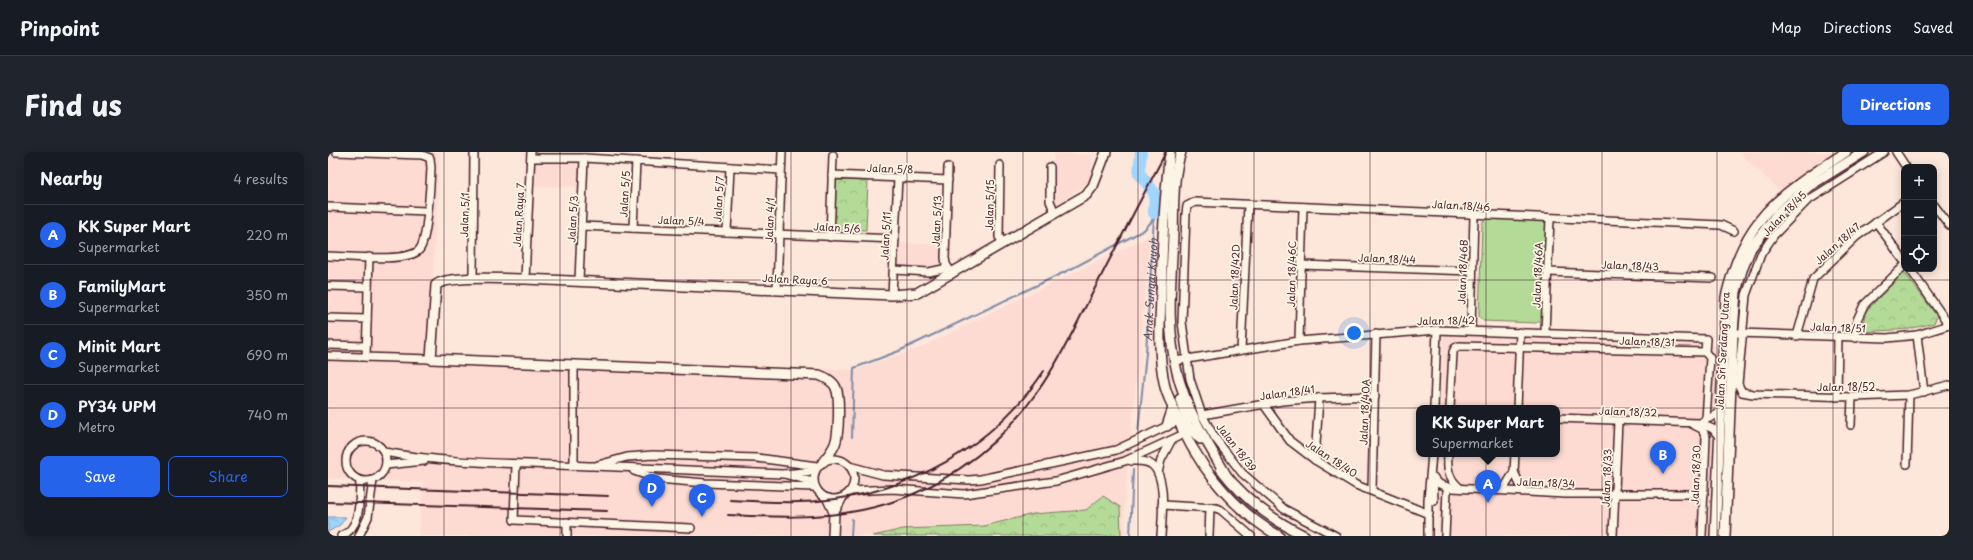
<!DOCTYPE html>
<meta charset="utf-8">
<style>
:root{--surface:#171b24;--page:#20242c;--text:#f1f3f6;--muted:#9ea1a6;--line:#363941;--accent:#2563eb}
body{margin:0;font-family:"Playpen Sans",sans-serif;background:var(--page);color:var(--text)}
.controls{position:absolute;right:12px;top:12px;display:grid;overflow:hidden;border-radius:8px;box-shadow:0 2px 10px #0003}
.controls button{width:36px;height:36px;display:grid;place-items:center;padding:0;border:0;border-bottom:1px solid var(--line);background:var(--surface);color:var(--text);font:20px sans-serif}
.you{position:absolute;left:1026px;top:181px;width:14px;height:14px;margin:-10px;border:3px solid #fff;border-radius:50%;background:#1a73e8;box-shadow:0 0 0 6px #1a73e833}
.badge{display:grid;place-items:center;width:26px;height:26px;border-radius:50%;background:var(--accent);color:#fff;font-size:13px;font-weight:700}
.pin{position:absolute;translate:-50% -33px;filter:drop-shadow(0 1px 2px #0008)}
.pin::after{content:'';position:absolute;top:21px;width:14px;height:12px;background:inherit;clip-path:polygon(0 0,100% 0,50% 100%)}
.popup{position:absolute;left:1088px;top:253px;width:144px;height:52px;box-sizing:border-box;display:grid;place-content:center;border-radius:8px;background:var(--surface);filter:drop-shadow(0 1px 3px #0005);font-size:13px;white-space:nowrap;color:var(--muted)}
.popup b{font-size:15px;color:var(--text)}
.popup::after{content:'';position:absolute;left:50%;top:100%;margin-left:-8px;border:8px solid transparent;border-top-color:var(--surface)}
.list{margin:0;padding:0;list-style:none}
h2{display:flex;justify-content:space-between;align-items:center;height:52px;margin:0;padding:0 16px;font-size:17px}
h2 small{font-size:13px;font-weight:400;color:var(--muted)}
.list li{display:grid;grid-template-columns:26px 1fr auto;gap:12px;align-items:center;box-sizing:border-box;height:60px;padding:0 16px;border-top:1px solid var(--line)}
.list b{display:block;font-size:15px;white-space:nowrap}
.list p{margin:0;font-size:13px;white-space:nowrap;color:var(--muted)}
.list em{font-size:13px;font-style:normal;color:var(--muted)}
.actions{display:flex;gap:8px;padding:12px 16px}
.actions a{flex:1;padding:9px 0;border:1px solid var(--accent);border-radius:8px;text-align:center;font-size:14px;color:var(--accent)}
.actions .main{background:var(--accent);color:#fff}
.icon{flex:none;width:22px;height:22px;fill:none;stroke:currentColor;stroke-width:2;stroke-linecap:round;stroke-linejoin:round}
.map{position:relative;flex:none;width:1621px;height:384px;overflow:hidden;border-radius:8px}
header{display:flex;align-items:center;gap:24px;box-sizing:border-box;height:56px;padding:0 20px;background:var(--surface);border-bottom:1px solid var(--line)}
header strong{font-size:19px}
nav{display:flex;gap:22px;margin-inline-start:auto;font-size:14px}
.intro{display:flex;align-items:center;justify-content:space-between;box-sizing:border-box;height:96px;padding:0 24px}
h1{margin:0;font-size:28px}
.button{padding:10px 18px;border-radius:8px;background:var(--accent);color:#fff;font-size:14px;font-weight:700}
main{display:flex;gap:24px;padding:0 24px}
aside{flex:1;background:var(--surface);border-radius:8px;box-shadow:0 2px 10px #0003}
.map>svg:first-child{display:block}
.built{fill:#fddbd2}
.park{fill:url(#park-crowns);stroke:#7e7d61}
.garden{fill:#b3db97;stroke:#7e7d61}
.water{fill:url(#water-ripples);stroke:#7e8caa}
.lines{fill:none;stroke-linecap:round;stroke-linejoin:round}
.stream{stroke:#7e8caa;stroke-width:2}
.river{stroke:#a0d5fe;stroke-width:12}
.minor-casing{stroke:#4a1f2b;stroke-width:10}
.tertiary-casing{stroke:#4a1f2b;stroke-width:12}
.minor{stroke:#fcf5e5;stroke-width:7}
.tertiary{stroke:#fcf5e5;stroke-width:9}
.rail{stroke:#4a1f2b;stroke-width:2}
.grid{fill:none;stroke:#4a1f2b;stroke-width:1;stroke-opacity:0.55}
.labels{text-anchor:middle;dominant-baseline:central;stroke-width:3.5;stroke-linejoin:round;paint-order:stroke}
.street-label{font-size:10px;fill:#4a1f2b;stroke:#fcf5e5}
.water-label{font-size:11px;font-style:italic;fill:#604c60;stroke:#fcf5e5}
</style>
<header>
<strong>Pinpoint</strong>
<nav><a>Map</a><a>Directions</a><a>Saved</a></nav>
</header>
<div class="intro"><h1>Find us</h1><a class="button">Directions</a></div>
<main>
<aside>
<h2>Nearby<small>4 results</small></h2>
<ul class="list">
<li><span class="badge">A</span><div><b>KK Super Mart</b><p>Supermarket</p></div><em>220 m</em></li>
<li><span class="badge">B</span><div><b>FamilyMart</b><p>Supermarket</p></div><em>350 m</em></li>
<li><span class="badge">C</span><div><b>Minit Mart</b><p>Supermarket</p></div><em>690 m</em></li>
<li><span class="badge">D</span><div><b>PY34 UPM</b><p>Metro</p></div><em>740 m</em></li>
</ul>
<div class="actions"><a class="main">Save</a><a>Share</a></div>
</aside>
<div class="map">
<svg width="1621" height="384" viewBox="0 0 1621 384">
<defs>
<pattern id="park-crowns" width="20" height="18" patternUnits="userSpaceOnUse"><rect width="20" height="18" fill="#b3db97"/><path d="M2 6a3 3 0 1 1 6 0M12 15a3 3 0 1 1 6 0" fill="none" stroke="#9bbc82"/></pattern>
<pattern id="water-ripples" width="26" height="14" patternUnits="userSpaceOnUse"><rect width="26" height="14" fill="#a0d5fe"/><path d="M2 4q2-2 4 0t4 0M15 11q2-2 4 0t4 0" fill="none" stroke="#8bb6da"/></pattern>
</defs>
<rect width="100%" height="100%" fill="#fde6da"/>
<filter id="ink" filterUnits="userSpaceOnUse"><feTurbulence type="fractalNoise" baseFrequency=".025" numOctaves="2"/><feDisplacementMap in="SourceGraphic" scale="8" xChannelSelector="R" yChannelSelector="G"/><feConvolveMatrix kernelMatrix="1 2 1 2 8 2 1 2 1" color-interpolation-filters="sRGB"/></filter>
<g filter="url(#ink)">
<g class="built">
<path d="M0,0H112L100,202L526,218L592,196L822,84L796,351L797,384H91L95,330L0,326Z"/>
<path d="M1414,0H1509L1453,40L1413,2Z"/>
<path d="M726,1L764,3L763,26L757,33L727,54Z"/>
<path d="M205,8H254L253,35L204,34Z"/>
<path d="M569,91L615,93V115L603,117L568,116Z"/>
<path d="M1115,183L1389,194L1382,384H1110L1112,302H1229V256H1113Z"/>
</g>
<g class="park">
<path d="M506,28L540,29L538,78L504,77Z"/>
<path d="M1576,120L1609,164L1606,171L1581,177L1533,180L1538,159Z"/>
<path d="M775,344L792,355L793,384H545L575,377L656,374L705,362L758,358Z"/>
</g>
<path class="garden" d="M1157,66L1213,68L1219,72L1215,166L1208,171L1155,169L1151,164L1154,72Z"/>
<path class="water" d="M0,365H18L12,373L0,380Z"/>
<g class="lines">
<g class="stream">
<path id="s1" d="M810,280L818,201L826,64"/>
<path d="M524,285L526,216L571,199L747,115L816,78L824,69L826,61"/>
<path d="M523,384L524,367"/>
<path d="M802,384L805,318"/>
</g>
<path class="river" d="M813,0L811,21L827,42L826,61"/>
<g class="minor-casing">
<g id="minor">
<path d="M1556,0L1479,49L1446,83L1433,102L1418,143L1410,232L1414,240L1425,242L1524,245L1581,243L1621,233"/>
<path d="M1568,0L1578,15"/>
<path d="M203,6H256L453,18"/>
<path d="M672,13L671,85L676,91"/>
<path d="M620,15L617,106L618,112L624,122"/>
<path d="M722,15V49L727,61"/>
<path d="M504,23L620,28"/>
<path d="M1606,53L1621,73"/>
<path d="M0,55L99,59"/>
<path d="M1548,70L1576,109"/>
<path d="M253,74L567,87"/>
<path d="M305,76L308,9"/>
<path d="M399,80L402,15"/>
<path d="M502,85L505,3"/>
<path d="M0,104C18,104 79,111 91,98C100,89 102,32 103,16L102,6L94,3L8,0"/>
<path d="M973,113L1144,119"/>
<path d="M1582,117L1621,173"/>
<path d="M566,118L601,120L620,116"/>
<path d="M1219,120L1385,126"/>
<path d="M145,126L146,0"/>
<path d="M197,127L203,0"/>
<path d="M251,129L256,6"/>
<path d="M0,134L40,135"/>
<path d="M449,137L454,0"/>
<path d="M564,143L570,26"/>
<path d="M0,166L39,167"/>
<path d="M1143,177L1146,63"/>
<path d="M1217,180L1222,67"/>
<path d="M1410,181L1559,186L1589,183L1621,173"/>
<path d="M1589,183L1596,240"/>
<path d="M1469,184L1485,127L1528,85L1576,50"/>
<path d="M1528,186L1529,168L1536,153L1576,114"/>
<path d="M971,189L975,55"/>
<path d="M0,193L38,194"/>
<path d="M913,198L920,53"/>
<path d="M0,204L103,207"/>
<path d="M38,205L41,105"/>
<path d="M847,209L971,189L1109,178L1378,187L1377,200"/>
<path d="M1509,245L1510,185"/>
<path d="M936,253L962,289L987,308L1028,333L1101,362"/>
<path d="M1106,256L1109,178"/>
<path d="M1122,256L1125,200L1127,196L1131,194L1377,200L1382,206L1378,267"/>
<path d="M1189,256L1192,180"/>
<path d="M874,263L954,249L991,246L1047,244"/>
<path d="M1229,266L1371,271L1385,277L1391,285"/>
<path d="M1375,269L1392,261"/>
<path d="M1364,272L1374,277L1378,285L1374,384"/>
<path d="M1523,273L1524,245"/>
<circle cx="38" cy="309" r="20"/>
<path d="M56,300C126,313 194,311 265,314C328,317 392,319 455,322L487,319"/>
<path d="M1120,302C1119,317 1120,326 1132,336"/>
<path d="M1187,302L1186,320L1195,339"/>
<circle cx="506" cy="327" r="20"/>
<path d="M987,308L991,246"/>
<path d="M803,309C810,309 818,308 824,313C839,325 834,366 833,384"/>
<path d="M1579,312L1581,243"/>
<path d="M58,313L96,309"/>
<path d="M188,313L186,368L363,376"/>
<path d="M270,313L299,305L325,303L429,306L489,314"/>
<path d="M246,314V214"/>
<path d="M521,314L555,323L641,328L653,327L788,298L850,269"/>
<path d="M306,319L329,327L377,331L486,335"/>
<path d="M830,321L833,308L843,289"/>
<path d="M456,322L485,330"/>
<path d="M1105,325L1106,349"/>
<path d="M1106,326L1111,332L1124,336L1237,342H1376"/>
<path d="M1044,338L1048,182"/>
<path d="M1175,338L1186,320"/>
<path d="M523,339L564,337L636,342L728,329L797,309L856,282"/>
<path d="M834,353L888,356L893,358L923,384"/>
<path d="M13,384C34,376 31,348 32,329"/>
<path d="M31,384L40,365L45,328"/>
<path d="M239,384V370"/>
<path d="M881,384L882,355"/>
<path d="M1008,384L956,357L914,321L887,286L874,263L862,227L854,170L858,62L859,54L867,50L1393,73L1406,79"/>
<path d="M1100,384V348L1104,302"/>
<path d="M1117,384L1119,338"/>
<path d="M1285,384L1290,269"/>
</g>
</g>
<g class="tertiary-casing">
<g id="tertiary">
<path d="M842,0C836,48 834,97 833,145C832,173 830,202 836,230C837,239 842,247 845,256C866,308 901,356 951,384"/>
<path d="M853,0C844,27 846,57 845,84C843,129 838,176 849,220C858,257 878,289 897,321"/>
<path d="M852,247L859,267V277"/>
<path d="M850,269L859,273L872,287"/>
<path d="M839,274L845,256"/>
<path d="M495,310C500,304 504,299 507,292C511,282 512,245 508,236C505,229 498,226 491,223L103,207L108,133C119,123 180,127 197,127L564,143L589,141L758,43L765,34L778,0"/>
<path d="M893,317C915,346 944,368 977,384"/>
<path d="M500,347L506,360"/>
<path d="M505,384L506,360L513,347"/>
<path d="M1387,384L1398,145C1417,64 1452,43 1518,0"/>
<path d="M1397,384L1405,181L1408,140L1414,118L1423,96L1449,62L1480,35L1536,0"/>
</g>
</g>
<use href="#minor" class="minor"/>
<use href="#tertiary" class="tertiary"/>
<g class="rail">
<path d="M0,334L280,344"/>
<path d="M402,348C431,349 461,352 490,349C582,341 664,296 716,219"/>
<path d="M0,350L279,359"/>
<path d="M400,363C445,365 490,367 534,358C604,344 669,299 709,240C732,208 749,171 767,136C790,91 814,45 838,0"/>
</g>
</g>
</g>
<path class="grid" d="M116,0V384M232,0V384M347,0V384M463,0V384M579,0V384M695,0V384M810,0V384M926,0V384M1042,0V384M1158,0V384M1274,0V384M1389,0V384M1505,0V384M0,128H1621M0,256H1621"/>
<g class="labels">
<g class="street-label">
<text transform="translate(562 16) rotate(2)">Jalan 5/8</text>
<text transform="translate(296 42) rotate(-87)">Jalan 5/5</text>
<text transform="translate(390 47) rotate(-87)">Jalan 5/7</text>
<text transform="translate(661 53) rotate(-89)">Jalan 5/15</text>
<text transform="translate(1133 53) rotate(3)">Jalan 18/46</text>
<text transform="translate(1456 61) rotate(-46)">Jalan 18/45</text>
<text transform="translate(136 63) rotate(-89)">Jalan 5/1</text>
<text transform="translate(190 63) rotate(-87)">Jalan Raya 7</text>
<text transform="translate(244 67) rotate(-87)">Jalan 5/3</text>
<text transform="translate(353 68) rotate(2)">Jalan 5/4</text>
<text transform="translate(441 68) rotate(-88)">Jalan 4/1</text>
<text transform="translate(608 69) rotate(-88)">Jalan 5/13</text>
<text transform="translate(509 75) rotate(3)">Jalan 5/6</text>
<text transform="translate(557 84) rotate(-87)">Jalan 5/11</text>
<text transform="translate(1509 91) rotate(-42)">Jalan 18/47</text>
<text transform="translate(1059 106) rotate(2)">Jalan 18/44</text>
<text transform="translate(1302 113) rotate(2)">Jalan 18/43</text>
<text transform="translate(1134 120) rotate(-88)">Jalan 18/46B</text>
<text transform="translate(963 122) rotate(-89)">Jalan 18/46C</text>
<text transform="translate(1209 123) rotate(-88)">Jalan 18/46A</text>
<text transform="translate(906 125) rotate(-88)">Jalan 18/42D</text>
<text transform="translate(467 127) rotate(3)">Jalan Raya 6</text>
<text transform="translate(1118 168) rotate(-1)">Jalan 18/42</text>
<text transform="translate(1510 175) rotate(2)">Jalan 18/51</text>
<text transform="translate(1319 189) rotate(2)">Jalan 18/31</text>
<text transform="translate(1394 199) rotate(-87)">Jalan Sri Serdang Utara</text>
<text x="1518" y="234">Jalan 18/52</text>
<text transform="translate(959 240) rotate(-8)">Jalan 18/41</text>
<text transform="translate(1300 259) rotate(2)">Jalan 18/32</text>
<text transform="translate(1036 260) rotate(-88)">Jalan 18/40A</text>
<text transform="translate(909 295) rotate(52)">Jalan 18/39</text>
<text transform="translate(1004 306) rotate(33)">Jalan 18/40</text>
<text transform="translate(1367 323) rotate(-88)">Jalan 18/30</text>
<text transform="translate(1278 326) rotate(-88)">Jalan 18/33</text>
<text transform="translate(1218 330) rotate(2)">Jalan 18/34</text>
</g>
<g class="water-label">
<text stroke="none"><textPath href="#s1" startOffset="143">Anak Sungai Kuyoh</textPath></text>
</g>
</g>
</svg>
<div class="controls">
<button>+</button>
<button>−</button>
<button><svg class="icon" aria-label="locate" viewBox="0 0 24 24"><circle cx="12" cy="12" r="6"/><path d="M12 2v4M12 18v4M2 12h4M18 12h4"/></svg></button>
</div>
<div class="you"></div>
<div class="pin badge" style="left:1160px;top:351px">A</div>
<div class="popup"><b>KK Super Mart</b>Supermarket</div>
<div class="pin badge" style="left:1335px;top:322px">B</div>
<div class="pin badge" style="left:374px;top:365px">C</div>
<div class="pin badge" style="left:324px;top:355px">D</div>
</div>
</main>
